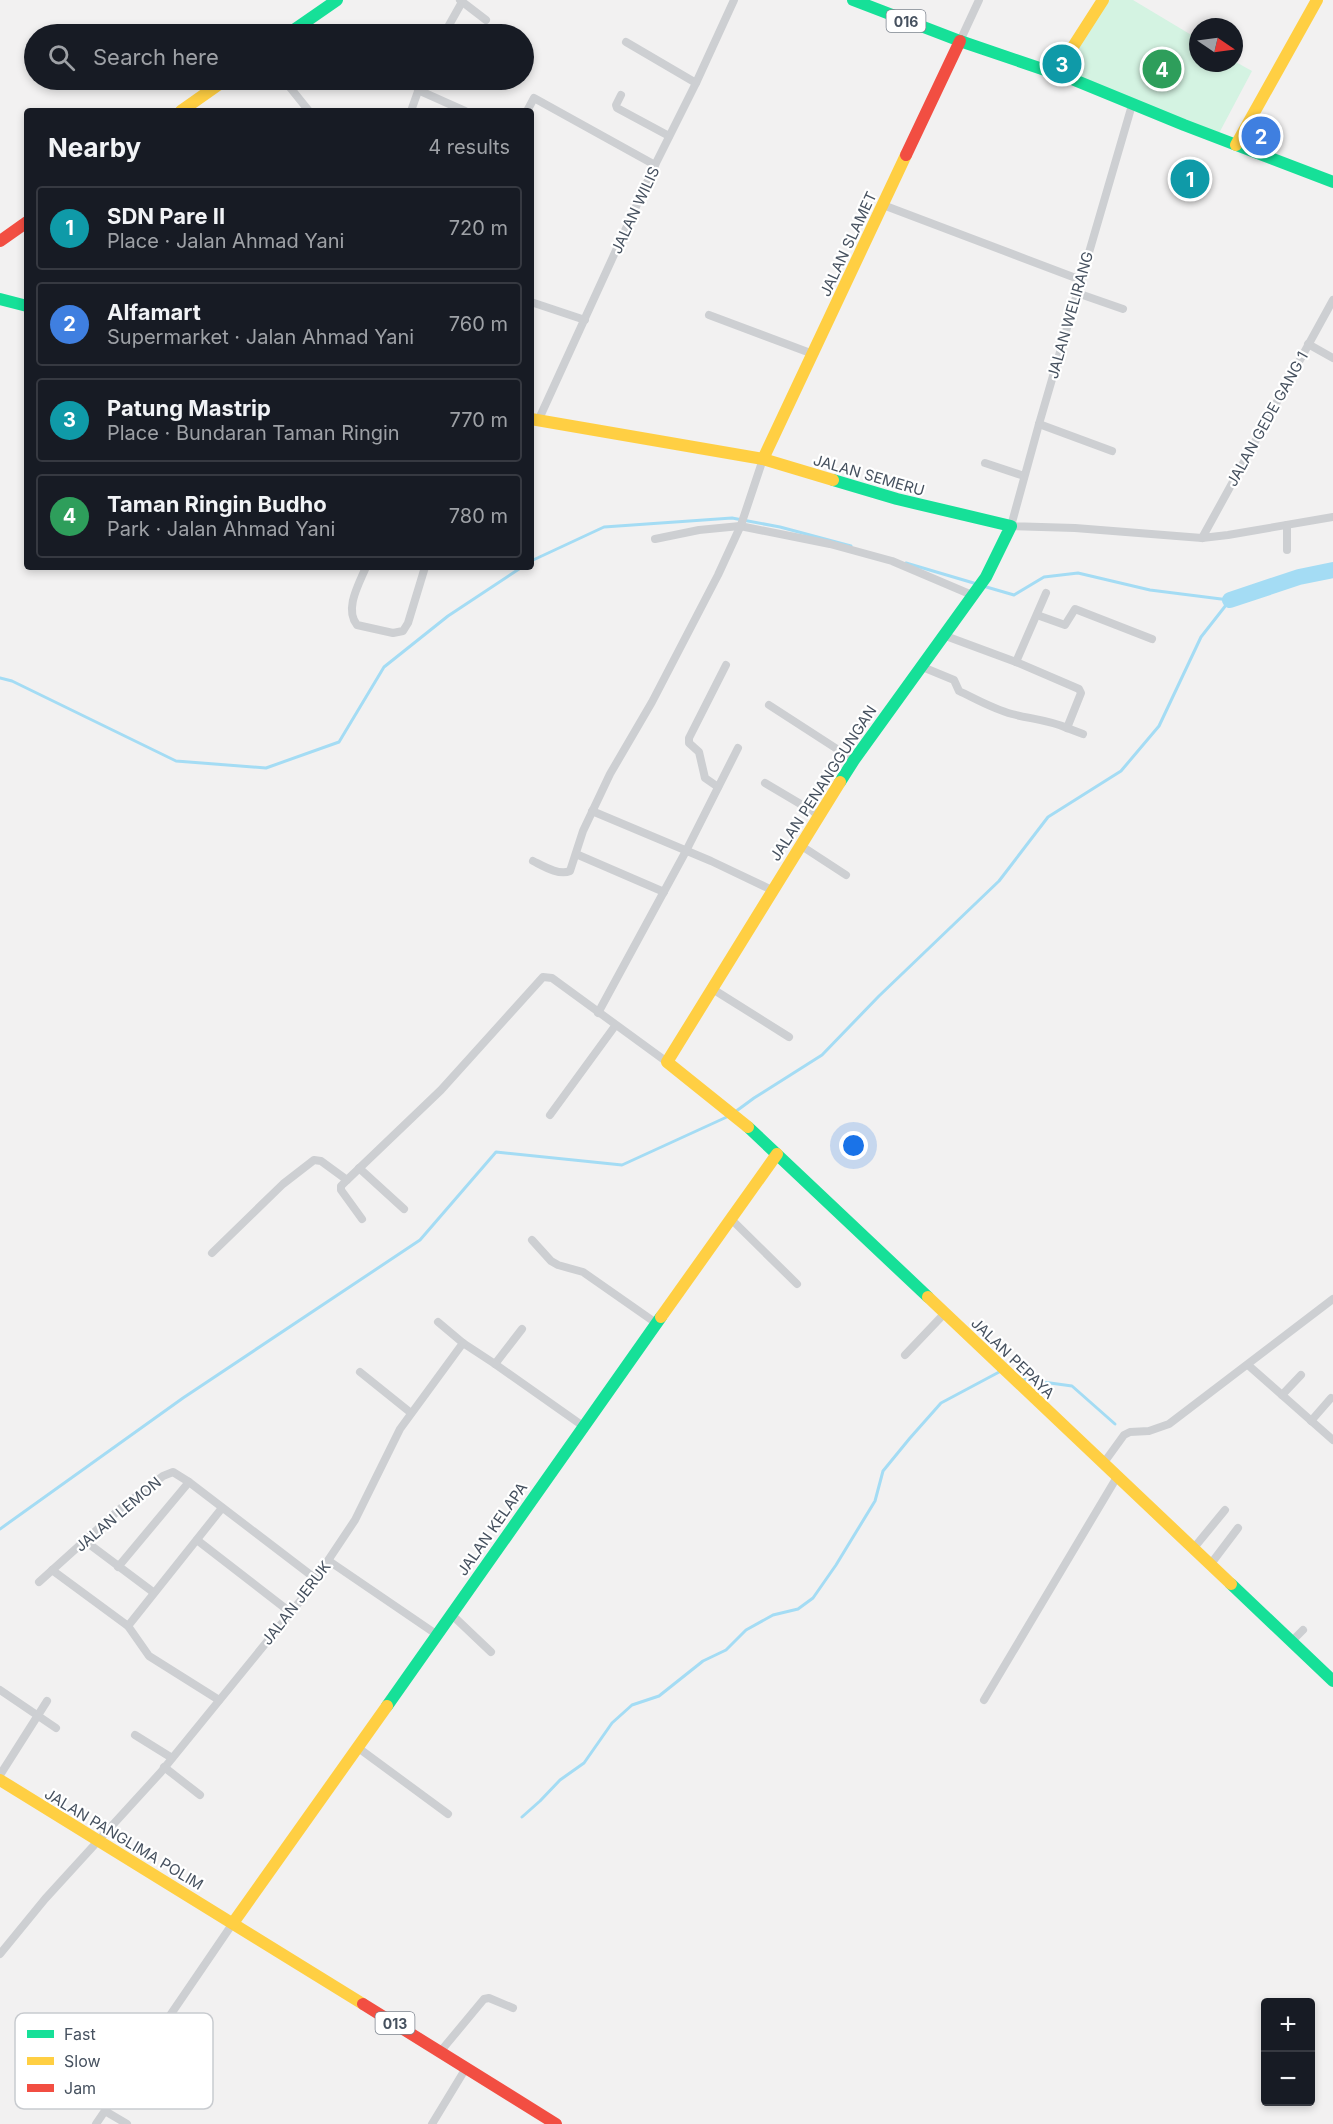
<!DOCTYPE html>
<meta charset="utf-8">
<style>
:root{--surface:#171b24;--page:#242831;--text:#f1f3f6;--muted:#9ea1a6;--line:#363941;--accent:#ea580c}
body{margin:0;font-family:Inter,sans-serif;background:var(--page);color:var(--text)}
.controls{position:absolute;right:18px;bottom:18px;display:grid;overflow:hidden;border-radius:6px;box-shadow:0 3px 9px #0003}
.controls button{width:54px;height:54px;display:grid;place-items:center;padding:0;border:0;border-bottom:2px solid var(--line);background:var(--surface);color:var(--text);font:30px sans-serif}
.compass{position:absolute;left:1189px;top:18px;width:54px;height:54px;border-radius:50%;background:var(--surface);box-shadow:0 3px 9px #0003;rotate:103deg}
.you{position:absolute;left:854px;top:1146px;width:21px;height:21px;margin:-15px;border:4px solid #fff;border-radius:50%;background:#1a73e8;box-shadow:0 0 0 9px #1a73e833}
.badge{display:grid;place-items:center;width:39px;height:39px;border-radius:50%;background:var(--accent);color:#fff;font-size:20px;font-weight:700}
.pin{position:absolute;translate:-50% -50%;border:3px solid #fff;box-shadow:0 2px 6px #0006}
.list{margin:0;padding:0;list-style:none}
h2{display:flex;justify-content:space-between;align-items:center;height:78px;margin:0;padding:0 24px;font-size:26px}
h2 small{font-size:20px;font-weight:400;color:var(--muted)}
.list li{display:grid;grid-template-columns:39px 1fr auto;gap:18px;align-items:center;box-sizing:border-box;height:84px;margin:0 12px 12px;padding:0 12px;border:2px solid var(--line);border-radius:6px}
.list b{display:block;font-size:22px;white-space:nowrap}
.list p{margin:0;font-size:20px;white-space:nowrap;color:var(--muted)}
.list em{font-size:20px;font-style:normal;color:var(--muted)}
.icon{flex:none;width:33px;height:33px;fill:none;stroke:currentColor;stroke-width:2;stroke-linecap:round;stroke-linejoin:round}
.map{position:relative;flex:none;width:1333px;height:2124px;overflow:hidden}
.search{position:absolute;background:var(--surface);box-shadow:0 3px 9px #0003;left:24px;top:24px;width:510px;height:66px;display:flex;align-items:center;gap:15px;box-sizing:border-box;padding:0 21px;border-radius:33px;color:var(--muted);font-size:22px}
.panel{position:absolute;background:var(--surface);box-shadow:0 3px 9px #0003;left:24px;top:108px;width:510px;height:462px;border-radius:6px}
.map>svg:first-child{display:block}
.green{fill:#d4f3e2}
.lines{fill:none;stroke-linecap:round;stroke-linejoin:round}
.stream{stroke:#a4dcf4;stroke-width:3}
.river{stroke:#a4dcf4;stroke-width:16}
.street{stroke:#cdcfd2;stroke-width:8}
.fast{stroke:#16e098;stroke-width:12}
.slow{stroke:#ffcf43;stroke-width:12}
.jam{stroke:#f24e42;stroke-width:12}
.labels{text-anchor:middle;dominant-baseline:central;stroke-width:4.5;stroke-linejoin:round;paint-order:stroke}
.shield{fill:#fff;stroke:#7e858f;stroke-width:1.5}
.shield-label{font-size:14px;font-weight:bold;fill:#46515f}
.street-label{font-size:15px;fill:#46515f;stroke:#fff}
.key{fill:#fff;stroke:#c8cbcf;stroke-width:1.5}
.key-label{font-size:16px;fill:#46515f}
</style>
<div class="map">
<svg width="1333" height="2124" viewBox="0 0 1333 2124">
<rect width="100%" height="100%" fill="#f2f1f1"/>
<path class="green" d="M1103,0H1133L1198,39V63H1234V61L1252,71L1217,137L1071,75L1075,67L1072,56Z"/>
<g class="lines">
<g class="stream">
<path d="M531,561L604,527L732,518L780,527L851,546"/>
<path d="M906,563L977,584"/>
<path d="M983,586L1014,595L1044,577L1078,573L1150,590L1229,600"/>
<path d="M0,678L12,681L176,761L266,768L339,742L384,667L448,616L522,567"/>
<path d="M735,1112L754,1098L822,1055L879,996L999,881L1048,817L1121,771L1159,726L1201,637L1230,600"/>
<path d="M1021,1379L1072,1386L1115,1424"/>
<path d="M0,1529L183,1398L420,1240L496,1152L622,1165L729,1116"/>
<path d="M522,1817L540,1801L560,1780L584,1763L612,1723L632,1705L659,1696L703,1661L726,1650L746,1630L773,1615L798,1609L813,1598L836,1565L875,1501L883,1471L910,1438L941,1403L1001,1371"/>
</g>
<path class="river" d="M1230,600L1299,577L1333,570"/>
<g class="street">
<path d="M460,0L486,20"/>
<path d="M444,34L462,2"/>
<path d="M960,41L979,0"/>
<path d="M626,42L696,83"/>
<path d="M284,80L309,111"/>
<path d="M418,90L465,111"/>
<path d="M621,95L616,105L617,108L669,136"/>
<path d="M1132,105L1039,424L1011,526L1075,528L1202,538L1228,535L1333,517"/>
<path d="M411,111L422,80"/>
<path d="M527,111L534,98L655,165"/>
<path d="M883,205L1081,280"/>
<path d="M1077,293L1123,309"/>
<path d="M531,302L585,320"/>
<path d="M709,315L813,354"/>
<path d="M1308,344L1333,358"/>
<path d="M538,421L655,165L696,83L734,0"/>
<path d="M1039,424L1112,451"/>
<path d="M985,463L1024,476"/>
<path d="M1287,525V550"/>
<path d="M1202,538L1333,300"/>
<path d="M655,539L699,530L740,526L830,544L892,561L972,595"/>
<path d="M366,567C359,584 344,609 357,625L393,633L403,631L408,623L425,567"/>
<path d="M1037,615L1065,625L1075,609L1152,639"/>
<path d="M943,635L1016,662L1046,593"/>
<path d="M1016,662L1079,689L1081,693L1067,728L1083,734"/>
<path d="M920,666L954,680L959,691C976,699 993,709 1012,714C1030,719 1049,720 1067,728"/>
<path d="M769,705L854,760"/>
<path d="M765,783L819,815"/>
<path d="M718,787L705,778L699,752L689,743V738L726,665"/>
<path d="M592,811L711,861L772,890"/>
<path d="M800,845L846,875"/>
<path d="M576,854L664,892"/>
<path d="M533,861C543,866 559,876 570,871L583,831L610,774L652,702L718,575L741,525L763,459"/>
<path d="M711,988L789,1037"/>
<path d="M598,1013L686,851L738,748"/>
<path d="M550,1115L615,1026"/>
<path d="M359,1168L404,1209"/>
<path d="M347,1180L341,1186V1190L362,1219"/>
<path d="M731,1219L797,1284"/>
<path d="M532,1240L551,1261L558,1265L583,1272L656,1323"/>
<path d="M212,1253L283,1184L314,1160L321,1161L347,1180L441,1090L543,977L552,978L667,1062"/>
<path d="M438,1322L463,1343L495,1364L583,1426"/>
<path d="M905,1355L944,1314"/>
<path d="M495,1364L522,1329"/>
<path d="M1248,1365L1333,1440"/>
<path d="M360,1372L411,1413"/>
<path d="M1282,1395L1301,1375"/>
<path d="M1311,1421L1331,1398"/>
<path d="M1103,1464L1124,1435L1130,1432L1149,1431L1169,1424L1333,1299"/>
<path d="M197,1540L290,1612"/>
<path d="M85,1541L153,1592"/>
<path d="M1193,1549L1225,1510"/>
<path d="M329,1561L436,1634"/>
<path d="M1210,1565L1238,1528"/>
<path d="M118,1567L189,1482"/>
<path d="M52,1570L128,1626"/>
<path d="M39,1582L121,1508L163,1476L173,1472L189,1482L316,1579"/>
<path d="M451,1614L491,1652"/>
<path d="M1291,1642L1303,1630"/>
<path d="M0,1690L56,1728"/>
<path d="M219,1700L149,1656L128,1626L222,1508"/>
<path d="M984,1700L1117,1477"/>
<path d="M135,1735L172,1758"/>
<path d="M357,1747L448,1814"/>
<path d="M164,1767L200,1795"/>
<path d="M0,1775L47,1701"/>
<path d="M0,1954L45,1899L161,1772L305,1595L355,1520L400,1429L463,1343"/>
<path d="M440,2052L484,1999L489,1998L513,2008"/>
<path d="M105,2111L127,2124"/>
<path d="M96,2124L233,1923"/>
<path d="M432,2124L466,2068"/>
</g>
<g class="fast">
<path d="M853,0L960,41L1051,72"/>
<path d="M288,34L337,0"/>
<circle cx="1062" cy="65" r="14"/>
<path d="M1067,77L1184,125L1333,182"/>
<path d="M0,299L27,306"/>
<path d="M833,480L897,499L1011,526L986,577L854,760L840,782"/>
<path d="M748,1127L928,1297"/>
<path d="M1231,1584L1333,1681"/>
<path d="M387,1706L661,1317"/>
</g>
<g class="slow">
<path d="M1069,53L1103,0"/>
<path d="M181,111L225,80"/>
<path d="M1236,145L1317,0"/>
<path d="M531,419L763,459L833,480"/>
<path d="M763,459L906,155"/>
<path d="M748,1127L667,1062L840,782"/>
<path d="M928,1297L1231,1584"/>
<path d="M661,1317L777,1154"/>
<path d="M0,1780L363,2004"/>
<path d="M233,1923L387,1706"/>
</g>
<g class="jam">
<path d="M906,155L960,41"/>
<path d="M0,241L27,222"/>
<path d="M363,2004L556,2124"/>
</g>
</g>
<g class="labels">
<g class="shield">
<rect x="886.5" y="10" width="39" height="22" rx="4.5"/>
<rect x="375.5" y="2012" width="39" height="22" rx="4.5"/>
</g>
<g class="shield-label">
<text x="906" y="21">016</text>
<text x="395" y="2023">013</text>
</g>
<g class="street-label">
<text transform="translate(635 210) rotate(-65)">JALAN WILIS</text>
<text transform="translate(848 244) rotate(-65)">JALAN SLAMET</text>
<text transform="translate(1070 315) rotate(-74)">JALAN WELIRANG</text>
<text transform="translate(1267 419) rotate(-61)">JALAN GEDE GANG 1</text>
<text transform="translate(869 475) rotate(16)">JALAN SEMERU</text>
<text transform="translate(823 783) rotate(-57)">JALAN PENANGGUNGAN</text>
<text transform="translate(1013 1358) rotate(44)">JALAN PEPAYA</text>
<text transform="translate(118 1514) rotate(-40)">JALAN LEMON</text>
<text transform="translate(492 1529) rotate(-55)">JALAN KELAPA</text>
<text transform="translate(296 1603) rotate(-52)">JALAN JERUK</text>
<text transform="translate(124 1839) rotate(31)">JALAN PANGLIMA POLIM</text>
</g>
</g>
<rect x="15" y="2013" width="198" height="96" rx="9" class="key"/>
<rect x="27" y="2030" width="27" height="8" fill="#16e098"/>
<rect x="27" y="2057" width="27" height="8" fill="#ffcf43"/>
<rect x="27" y="2084" width="27" height="8" fill="#f24e42"/>
<g class="key-label">
<text x="64" y="2040">Fast</text>
<text x="64" y="2067">Slow</text>
<text x="64" y="2094">Jam</text>
</g>
</svg>
<div class="controls">
<button>+</button>
<button>−</button>
</div>
<svg class="compass" viewBox="-18 -18 36 36"><path d="M0-13l5 13h-10z" fill="#e53935"/><path d="M0 13l5-13h-10z" fill="#9ea1a6"/></svg>
<div class="you"></div>
<div class="pin badge" style="left:1190px;top:179px;background:#0f9aa8">1</div>
<div class="pin badge" style="left:1261px;top:136px;background:#3f7fe0">2</div>
<div class="pin badge" style="left:1062px;top:64px;background:#0f9aa8">3</div>
<div class="pin badge" style="left:1162px;top:69px;background:#2e9e5b">4</div>
<div class="search"><svg class="icon" aria-label="search" viewBox="0 0 24 24"><circle cx="10" cy="10" r="6"/><path d="M15 15l6 6"/></svg>Search here</div>
<section class="panel">
<h2>Nearby<small>4 results</small></h2>
<ul class="list">
<li><span class="badge" style="background:#0f9aa8">1</span><div><b>SDN Pare II</b><p>Place · Jalan Ahmad Yani</p></div><em>720 m</em></li>
<li><span class="badge" style="background:#3f7fe0">2</span><div><b>Alfamart</b><p>Supermarket · Jalan Ahmad Yani</p></div><em>760 m</em></li>
<li><span class="badge" style="background:#0f9aa8">3</span><div><b>Patung Mastrip</b><p>Place · Bundaran Taman Ringin</p></div><em>770 m</em></li>
<li><span class="badge" style="background:#2e9e5b">4</span><div><b>Taman Ringin Budho</b><p>Park · Jalan Ahmad Yani</p></div><em>780 m</em></li>
</ul>
</section>
</div>
